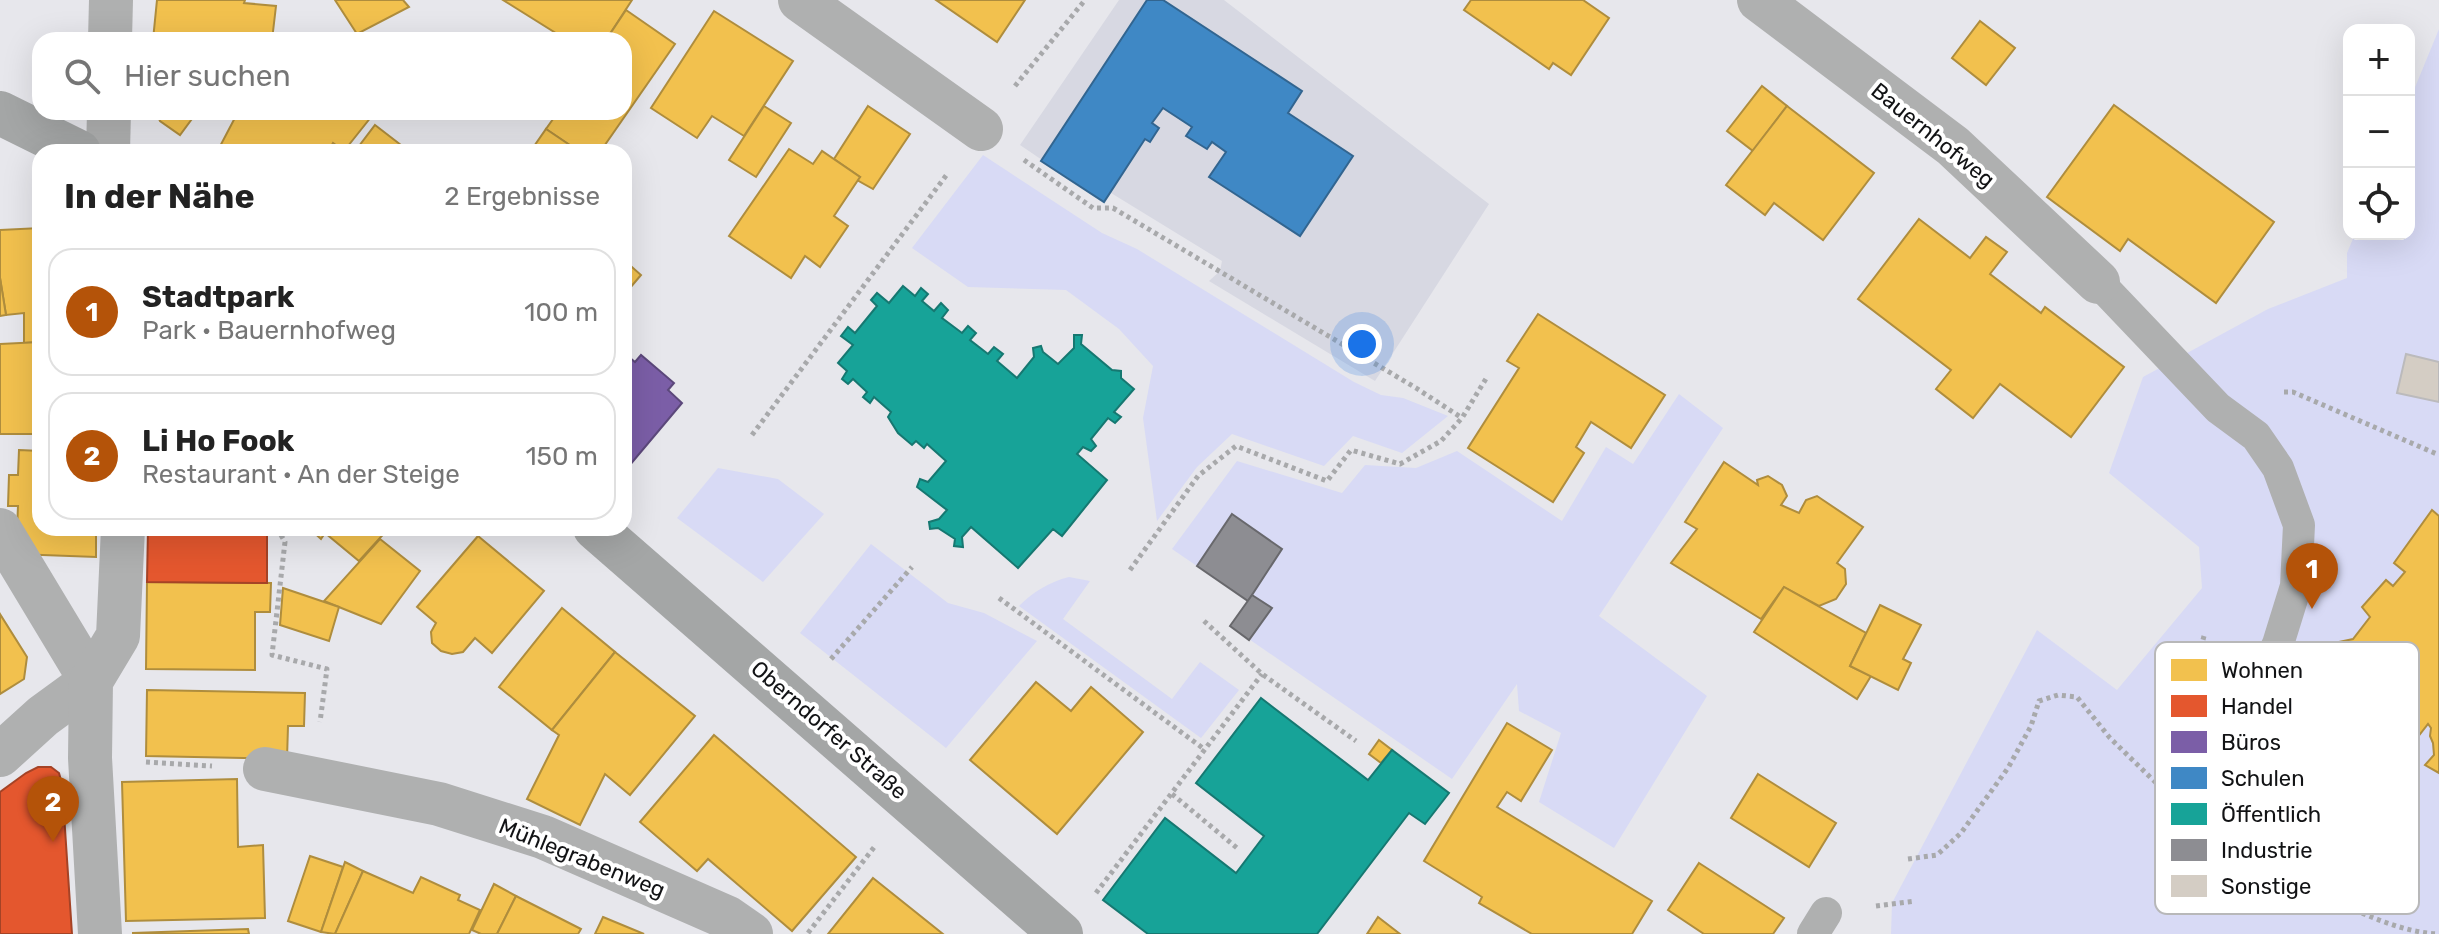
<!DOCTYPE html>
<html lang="de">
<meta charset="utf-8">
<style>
:root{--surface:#fff;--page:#f6f6f6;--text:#222;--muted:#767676;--line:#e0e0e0;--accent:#b45309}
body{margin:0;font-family:Rubik,sans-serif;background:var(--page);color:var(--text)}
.controls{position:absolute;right:24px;top:24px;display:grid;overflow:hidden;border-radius:16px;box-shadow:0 8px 32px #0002}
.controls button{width:72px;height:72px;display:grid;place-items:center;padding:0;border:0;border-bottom:2px solid var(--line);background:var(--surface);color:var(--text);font:40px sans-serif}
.you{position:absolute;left:1362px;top:344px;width:28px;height:28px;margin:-20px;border:6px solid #fff;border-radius:50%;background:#1a73e8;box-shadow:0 0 0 12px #1a73e833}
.badge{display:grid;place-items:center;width:52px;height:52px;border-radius:50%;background:var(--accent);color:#fff;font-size:26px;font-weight:700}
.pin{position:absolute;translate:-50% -66px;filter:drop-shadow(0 2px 4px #0008)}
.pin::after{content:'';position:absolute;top:42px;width:28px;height:24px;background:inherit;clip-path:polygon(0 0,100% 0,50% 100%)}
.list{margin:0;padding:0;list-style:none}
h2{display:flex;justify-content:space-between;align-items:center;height:104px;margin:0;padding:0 32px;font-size:34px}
h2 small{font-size:26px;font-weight:400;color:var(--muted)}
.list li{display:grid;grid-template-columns:52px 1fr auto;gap:24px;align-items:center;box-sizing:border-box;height:128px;margin:0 16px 16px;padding:0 16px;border:2px solid var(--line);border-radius:24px}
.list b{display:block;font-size:30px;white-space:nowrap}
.list p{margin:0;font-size:26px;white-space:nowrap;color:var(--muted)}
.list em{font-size:26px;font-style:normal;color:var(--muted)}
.icon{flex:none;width:44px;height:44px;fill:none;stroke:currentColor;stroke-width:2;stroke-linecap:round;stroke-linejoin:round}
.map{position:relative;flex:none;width:2439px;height:934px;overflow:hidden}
.search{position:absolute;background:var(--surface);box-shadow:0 8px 32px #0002;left:32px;top:32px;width:600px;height:88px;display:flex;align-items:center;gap:20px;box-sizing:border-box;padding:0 28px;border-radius:24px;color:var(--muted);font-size:30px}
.panel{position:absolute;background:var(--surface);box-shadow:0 8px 32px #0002;left:32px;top:144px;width:600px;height:392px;border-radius:24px}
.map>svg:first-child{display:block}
.built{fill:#d7d8e2}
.green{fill:#d8daf5}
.homes{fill:#f2c14e;stroke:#af8d3d;stroke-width:2}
.shops{fill:#e4572e;stroke:#a54326;stroke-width:2}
.offices{fill:#7b5ea7;stroke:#5c487b;stroke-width:2}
.schools{fill:#3f88c5;stroke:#326590;stroke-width:2}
.public{fill:#17a398;stroke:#167871;stroke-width:2}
.industry{fill:#8d8d92;stroke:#68686c;stroke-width:2}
.building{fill:#d4cdc4;stroke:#bbbabc;stroke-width:2}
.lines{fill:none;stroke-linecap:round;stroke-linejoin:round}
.path{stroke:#a8a9ab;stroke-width:5;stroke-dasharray:4 4;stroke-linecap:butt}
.service{stroke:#afb0b0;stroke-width:32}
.pedestrian{stroke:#afb0b0;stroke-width:44}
.minor{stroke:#afb0b0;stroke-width:44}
.secondary{stroke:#a4a6a6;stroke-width:44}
.labels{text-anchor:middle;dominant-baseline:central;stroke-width:8;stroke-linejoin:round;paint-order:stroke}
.street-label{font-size:22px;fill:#121315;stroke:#fff}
.key{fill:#fff;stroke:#b8b8b9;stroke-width:2}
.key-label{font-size:22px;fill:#121315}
</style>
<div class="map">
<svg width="2439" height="934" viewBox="0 0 2439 934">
<rect width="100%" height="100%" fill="#e7e7ec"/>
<path class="built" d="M1119,0H1224L1489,204L1375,381L1209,281L1220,271L1222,261L1111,193L1104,202L1020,145Z"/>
<g class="green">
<path d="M2439,29V934H1891L1892,903L2037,630L2117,690L2202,588L2199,547L2109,473L2143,377L2268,309L2347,278V253L2355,234H2409V102Z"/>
<path d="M983,155L1102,233L1137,249L1354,382L1381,395L1403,398L1448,416L1402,453L1353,436L1324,466L1232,434L1197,467L1157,521L1143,418L1153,366L1119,329L1066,290L968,287L912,248Z"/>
<path d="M1679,394L1723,428L1599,616L1707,696L1614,848L1539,802L1561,733L1519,711L1517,684L1452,779L1230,626L1248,601L1172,549L1237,461L1342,493L1365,465L1416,468L1457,451L1562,521L1606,447L1633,464Z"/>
<path d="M718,468L778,479L824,514L763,582L677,518Z"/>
<path d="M871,544L948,603L984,613L1037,641L946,748L800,633Z"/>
<path d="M1069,577L1090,581L1063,619L1172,699L1200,662L1239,690L1201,738L1019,606C1033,592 1049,582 1069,577Z"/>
</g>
<g class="homes">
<path d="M157,0H245L244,3L276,6L272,40H153Z"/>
<path d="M335,0H403L409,7L357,34Z"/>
<path d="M503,0H632L606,40H567Z"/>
<path d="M936,0H1025L997,42Z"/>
<path d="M1471,0H1583L1609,18L1571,75L1553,63L1549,69L1464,10Z"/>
<path d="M626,10L675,44L600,152H580L546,129L558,112H624V40H606Z"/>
<path d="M714,11L793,61L744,136L712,116L697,138L651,108Z"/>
<path d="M1980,21L2015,48L1986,85L1952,58Z"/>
<path d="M1762,86L1787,106L1753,151L1727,131Z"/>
<path d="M2114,105L2274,222L2216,303L2128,239L2120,251L2047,197Z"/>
<path d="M764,106L791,123L756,177L729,160Z"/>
<path d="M868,106L910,134L873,189L857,180L860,177L834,159Z"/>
<path d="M1787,106L1874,173L1823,240L1774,203L1765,215L1726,185Z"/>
<path d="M156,112H197L180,135L160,121Z"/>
<path d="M238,112H375L344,151L333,143L328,152H217Z"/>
<path d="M375,125L410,152H359L356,150Z"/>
<path d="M546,129L580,152H530Z"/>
<path d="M789,149L813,164L822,151L860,177L834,216L848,226L820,267L805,256L791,278L729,236Z"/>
<path d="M1919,219L1970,258L1986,237L2007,252L1990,274L2041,313L2045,307L2124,367L2071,437L2000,384L1973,418L1936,389L1951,370L1858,299Z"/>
<path d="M40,228V342L24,343V313L6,315L0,278V230Z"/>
<path d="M624,260L641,275L624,295Z"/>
<path d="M0,278L6,315L0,316Z"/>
<path d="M1538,314L1665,395L1631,448L1591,422L1576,447L1584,453L1553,502L1468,448L1519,368L1507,361Z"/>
<path d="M40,342V434H0V344Z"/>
<path d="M19,450L40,451V528H96V557L16,554L18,506H8L9,475H18Z"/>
<path d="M1724,462L1758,485L1757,480L1768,476L1782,485L1787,496L1781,505L1799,513L1806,500L1817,496L1863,527L1837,563L1845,569L1846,584L1836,599L1819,606L1784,587L1761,619L1671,563L1697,529L1685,522Z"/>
<path d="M2432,510L2439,516V773L2425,765L2434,755L2433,743L2430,736L2431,728L2428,724L2400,760L2330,711L2360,669L2341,672L2334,643L2353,639L2370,617L2362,607L2386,580L2393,586L2405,572L2394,563Z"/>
<path d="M309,528H389L359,561L325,533L321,539Z"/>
<path d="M478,536L544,591L492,653L475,638L463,652L452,654L441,651L432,643L431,632L436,623L417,607Z"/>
<path d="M380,539L420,571L381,624L324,601Z"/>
<path d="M147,582L271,583L270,612H255V670L146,669Z"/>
<path d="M1784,587L1866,633L1850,666L1871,676L1857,699L1754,632Z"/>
<path d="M283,588L339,607L329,641L280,625Z"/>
<path d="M1880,605L1921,625L1903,659L1911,663L1898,690L1850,666Z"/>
<path d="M562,608L615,652L552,730L499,687Z"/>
<path d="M0,614L27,657L24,679L0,694Z"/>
<path d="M615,652L695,716L630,795L605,774L580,825L527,799L559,735L552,730Z"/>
<path d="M1036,682L1071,711L1091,687L1143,732L1057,834L970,760Z"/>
<path d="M147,690L305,693L304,726H288L287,759L146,756Z"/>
<path d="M1507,723L1552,750L1521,801L1507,792L1497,807L1652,901L1632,934H1532L1479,903L1482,897L1424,861Z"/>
<path d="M714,735L856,857L792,931L708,859L697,871L640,822Z"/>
<path d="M1379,740L1392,750L1381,763L1369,754Z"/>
<path d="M1758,774L1836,823L1809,867L1731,818Z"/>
<path d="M237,779L238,847L263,845L265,918L126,921L122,782Z"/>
<path d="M310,856L343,867L321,932L288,921Z"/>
<path d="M345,862L363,871L335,934L321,932Z"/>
<path d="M1699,863L1784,918L1773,934H1704L1668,910Z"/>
<path d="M363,871L413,893L421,877L460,895L458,900L480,910L469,934H335Z"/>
<path d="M873,878L943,934H828Z"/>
<path d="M494,884L516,896L497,934H481L472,930Z"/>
<path d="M516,896L581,929L578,934H497Z"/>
<path d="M603,917L644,934H595Z"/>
<path d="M1378,917L1400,934H1367Z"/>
<path d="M248,929L249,934H133V933Z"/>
</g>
<g class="shops">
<path d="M148,528H267V583L147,582Z"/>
<path d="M38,767H51L59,773L62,784L72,934H0V792L26,773Z"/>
</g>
<path class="offices" d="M624,353L635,362L641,355L674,383L668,390L682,403L624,472Z"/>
<path class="schools" d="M1147,0H1163L1302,91L1288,113L1353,156L1300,236L1209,177L1226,152L1212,142L1207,149L1186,136L1192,127L1163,108L1152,123L1159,128L1150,142L1145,139L1104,202L1041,161Z"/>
<g class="public">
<path d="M903,286L915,296L921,288L928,294L922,301L934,311L941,303L948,310L942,318L962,333L968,326L976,333L970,340L988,354L994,347L1003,354L997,361L1017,378L1034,357L1033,348L1041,346L1043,352L1058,364L1074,348V335H1082L1081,344L1112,370L1121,371V378L1134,389L1114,412L1121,417L1115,423L1108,418L1091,439L1096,446L1091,451L1083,447L1077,454L1107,480L1062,536L1053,529L1018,568L971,527L962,537L963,547L954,546L955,539L938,528L930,529L929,522L939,519L947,510L917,487L920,479L928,482L946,461L927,444L924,448L916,441L912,445L898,433L888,417L891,412L874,397L870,403L863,397L867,392L853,379L848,384L842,379L847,371L838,363L853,345L841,336L848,327L855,333L877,306L871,300L877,293L889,303Z"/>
<path d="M1261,698L1368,780L1392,750L1449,793L1425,824L1409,813L1317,934H1148L1103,900L1165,818L1236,873L1264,836L1196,783Z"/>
</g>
<g class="industry">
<path d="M1232,514L1282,549L1248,601L1197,566Z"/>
<path d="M1252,595L1272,608L1249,640L1230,626Z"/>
</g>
<path class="building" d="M2406,354L2439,362V402L2397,393Z"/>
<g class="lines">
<g class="path">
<path d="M1015,86L1085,0"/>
<path d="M1024,160L1093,208H1113L1416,388L1462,418"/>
<path d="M2284,392H2293L2439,455"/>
<path d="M752,435L948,173"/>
<path d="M277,528L285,542L272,655L327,669L320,722"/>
<path d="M1130,570L1198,476L1236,446L1327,481L1351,450L1400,464L1441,441L1462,418L1487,377"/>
<path d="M999,598L1204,749"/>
<path d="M1204,621L1262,674L1356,741"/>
<path d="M2204,636C2190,688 2186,762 2216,808C2231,832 2277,871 2301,887C2313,894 2328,898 2340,904C2371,917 2406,933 2439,934"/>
<path d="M831,659L912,567"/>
<path d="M146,762L212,766"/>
<path d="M1172,794L1237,848"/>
<path d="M1908,859L1937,855L1961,833L2008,768L2031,726L2039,701L2058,695L2077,697L2110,738L2186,812L2304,907L2316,893"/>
<path d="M1096,893L1262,674"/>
<path d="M1876,906L1915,901"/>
<path d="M808,933L875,846"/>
</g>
<g class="service">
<path d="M2098,282L2218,408L2256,436L2278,468L2299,525L2296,586L2278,644L2261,681"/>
<path d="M1813,934L1826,913"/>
</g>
<g class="pedestrian">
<path d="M0,530L91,681"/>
<path d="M0,755L43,716L91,681"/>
<path d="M100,934L90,758L91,681L118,636L123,528"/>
</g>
<g class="minor">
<path d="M800,0L981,129"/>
<path d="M1759,0L1953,146L2098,282"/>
<path d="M110,40L111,0"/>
<path d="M108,152L109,112"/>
<path d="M265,769L439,804L543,837L728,918L751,934"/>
</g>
<g class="secondary">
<path d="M0,113L79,152"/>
<path d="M595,528L1061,934"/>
</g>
</g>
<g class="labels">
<g class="street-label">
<text transform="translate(1933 135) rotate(39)">Bauernhofweg</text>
<text transform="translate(829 730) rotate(41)">Oberndorfer Straße</text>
<text transform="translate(582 858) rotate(22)">Mühlegrabenweg</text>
</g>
</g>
<rect x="2155" y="642" width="264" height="272" rx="12" class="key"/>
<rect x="2171" y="659" width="36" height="22" fill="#f2c14e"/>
<rect x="2171" y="695" width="36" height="22" fill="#e4572e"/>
<rect x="2171" y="731" width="36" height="22" fill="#7b5ea7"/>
<rect x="2171" y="767" width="36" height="22" fill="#3f88c5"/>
<rect x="2171" y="803" width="36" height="22" fill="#17a398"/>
<rect x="2171" y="839" width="36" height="22" fill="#8d8d92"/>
<rect x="2171" y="875" width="36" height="22" fill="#d4cdc4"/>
<g class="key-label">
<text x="2221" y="678">Wohnen</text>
<text x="2221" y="714">Handel</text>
<text x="2221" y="750">Büros</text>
<text x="2221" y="786">Schulen</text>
<text x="2221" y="822">Öffentlich</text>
<text x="2221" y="858">Industrie</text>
<text x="2221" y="894">Sonstige</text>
</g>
</svg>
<div class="controls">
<button>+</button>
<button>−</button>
<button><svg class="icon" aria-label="locate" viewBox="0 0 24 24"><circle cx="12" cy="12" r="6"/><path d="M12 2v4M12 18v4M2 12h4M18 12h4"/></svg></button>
</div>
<div class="you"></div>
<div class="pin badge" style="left:2312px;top:609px">1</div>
<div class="pin badge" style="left:53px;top:842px">2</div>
<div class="search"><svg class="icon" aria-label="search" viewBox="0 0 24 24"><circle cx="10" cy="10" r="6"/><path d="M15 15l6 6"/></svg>Hier suchen</div>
<section class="panel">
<h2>In der Nähe<small>2 Ergebnisse</small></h2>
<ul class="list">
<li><span class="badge">1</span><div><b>Stadtpark</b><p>Park · Bauernhofweg</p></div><em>100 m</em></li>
<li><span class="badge">2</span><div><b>Li Ho Fook</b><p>Restaurant · An der Steige</p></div><em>150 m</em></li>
</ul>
</section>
</div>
